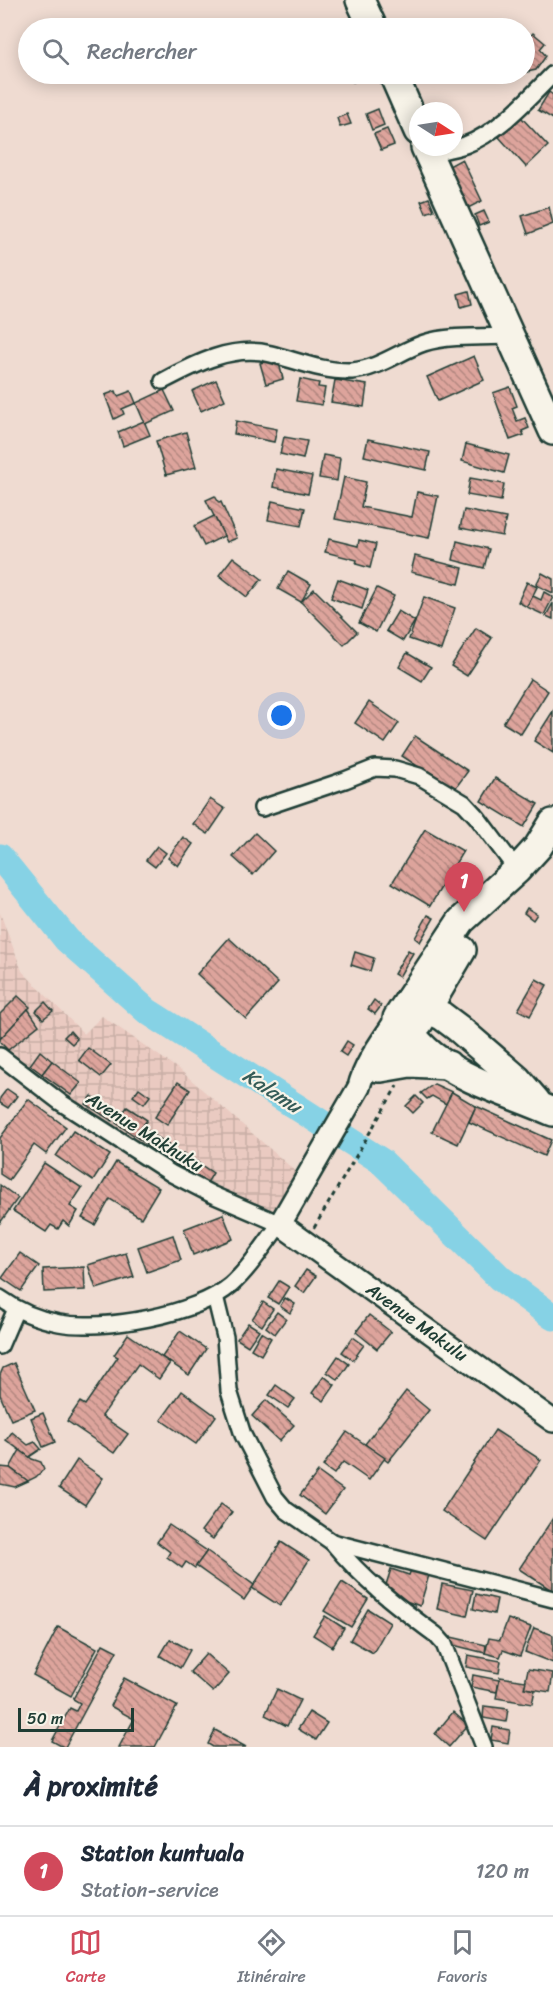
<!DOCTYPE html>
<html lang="fr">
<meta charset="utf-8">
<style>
:root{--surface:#fff;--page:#f6f6f7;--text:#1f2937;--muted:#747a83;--line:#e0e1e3;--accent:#d1495b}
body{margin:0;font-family:Sriracha,sans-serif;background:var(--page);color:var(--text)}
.compass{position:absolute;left:409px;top:102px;width:54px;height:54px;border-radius:50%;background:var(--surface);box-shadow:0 3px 15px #0003;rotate:102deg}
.scale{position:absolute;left:18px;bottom:15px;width:116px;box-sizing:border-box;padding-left:6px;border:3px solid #1f3d34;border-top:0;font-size:16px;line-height:21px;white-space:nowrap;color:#1f3d34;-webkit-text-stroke:4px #f7f3e8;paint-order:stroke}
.you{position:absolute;left:282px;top:716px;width:21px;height:21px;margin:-15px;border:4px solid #fff;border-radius:50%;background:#1a73e8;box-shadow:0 0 0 9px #1a73e833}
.badge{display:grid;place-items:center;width:39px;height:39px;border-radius:50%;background:var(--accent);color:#fff;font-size:20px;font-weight:700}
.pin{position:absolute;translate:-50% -50px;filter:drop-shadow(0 2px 3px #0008)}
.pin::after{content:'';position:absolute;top:32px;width:21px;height:18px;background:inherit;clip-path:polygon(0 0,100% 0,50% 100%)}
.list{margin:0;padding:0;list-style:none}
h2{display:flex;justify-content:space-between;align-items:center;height:78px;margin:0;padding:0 24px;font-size:26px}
h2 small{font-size:20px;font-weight:400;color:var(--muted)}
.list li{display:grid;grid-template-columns:39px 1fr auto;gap:18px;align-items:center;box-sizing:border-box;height:90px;padding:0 24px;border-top:2px solid var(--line)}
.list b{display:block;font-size:22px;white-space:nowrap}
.list p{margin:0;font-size:20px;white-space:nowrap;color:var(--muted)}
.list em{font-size:20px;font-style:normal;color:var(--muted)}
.icon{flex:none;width:33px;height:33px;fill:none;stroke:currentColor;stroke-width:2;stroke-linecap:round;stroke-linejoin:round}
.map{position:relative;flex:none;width:553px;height:1747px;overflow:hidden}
.search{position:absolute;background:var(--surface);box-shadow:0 3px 15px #0003;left:18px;right:18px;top:18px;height:66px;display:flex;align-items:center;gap:15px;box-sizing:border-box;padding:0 21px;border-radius:33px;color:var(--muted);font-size:22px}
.sheet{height:168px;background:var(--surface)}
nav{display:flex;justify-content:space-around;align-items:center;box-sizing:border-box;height:84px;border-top:2px solid var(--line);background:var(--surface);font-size:16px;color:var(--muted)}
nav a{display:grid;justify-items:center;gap:3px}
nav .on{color:var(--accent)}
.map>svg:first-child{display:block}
.industrial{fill:url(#industrial-grid)}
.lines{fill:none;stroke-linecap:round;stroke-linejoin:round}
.river{stroke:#86d2e5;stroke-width:27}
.building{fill:url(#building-back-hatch);stroke:#1f3d34;stroke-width:1.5}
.street-casing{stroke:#1f3d34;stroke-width:20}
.secondary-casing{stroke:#1f3d34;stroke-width:26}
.highway-casing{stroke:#1f3d34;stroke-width:32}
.path{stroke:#1f3d34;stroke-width:3;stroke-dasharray:4.5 4.5;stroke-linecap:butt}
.street{stroke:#f7f3e8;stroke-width:15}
.secondary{stroke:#f7f3e8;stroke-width:21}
.highway{stroke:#f7f3e8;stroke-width:27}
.labels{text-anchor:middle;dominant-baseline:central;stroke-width:4.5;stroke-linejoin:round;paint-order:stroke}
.street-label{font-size:18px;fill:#1f3d34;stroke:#f7f3e8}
.water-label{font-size:20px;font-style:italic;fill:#345b57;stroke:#f7f3e8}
</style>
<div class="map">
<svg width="553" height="1747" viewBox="0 0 553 1747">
<defs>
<pattern id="industrial-grid" width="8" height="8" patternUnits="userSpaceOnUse" patternTransform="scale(1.5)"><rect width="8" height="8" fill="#eacac1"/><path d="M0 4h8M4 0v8" fill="none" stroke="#c8aea6"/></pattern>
<pattern id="building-back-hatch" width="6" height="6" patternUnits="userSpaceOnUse" patternTransform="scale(1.5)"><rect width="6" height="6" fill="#dda49c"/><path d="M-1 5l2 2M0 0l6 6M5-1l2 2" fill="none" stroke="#b38780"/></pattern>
</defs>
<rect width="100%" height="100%" fill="#efdbd1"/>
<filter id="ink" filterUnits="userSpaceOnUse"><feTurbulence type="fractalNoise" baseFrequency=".0167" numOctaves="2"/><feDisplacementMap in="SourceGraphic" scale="12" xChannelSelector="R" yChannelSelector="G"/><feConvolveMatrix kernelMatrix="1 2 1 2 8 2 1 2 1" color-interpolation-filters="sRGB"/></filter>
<g filter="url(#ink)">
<path class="industrial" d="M0,913L22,971L84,1034L102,1016L181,1071L301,1176L273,1224L189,1182L0,1051Z"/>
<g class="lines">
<path class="river" d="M0,857L67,940L147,1011L381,1161L500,1278L553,1317"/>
</g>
<g class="building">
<path d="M533,33L545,43L540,49L546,56L536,70L527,72L524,71V39L527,40Z"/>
<path d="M349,74H363L365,77L353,82Z"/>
<path d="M549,92L553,95V119L538,110Z"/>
<path d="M378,109L384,125L372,130L366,114Z"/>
<path d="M347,114L351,124L340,127L337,118Z"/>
<path d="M521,117L548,146L526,167L499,137Z"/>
<path d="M387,129L394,145L381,150L374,134Z"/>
<path d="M462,159L482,201L468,208L449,166Z"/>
<path d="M429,198L434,210L426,213L421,201Z"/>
<path d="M549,207L553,224L528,234L522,216Z"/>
<path d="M484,211L489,222L479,226L475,215Z"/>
<path d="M469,291L472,304L461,307L458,294Z"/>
<path d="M474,356L484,380L438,401L427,377Z"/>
<path d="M278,359L283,379L266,384L260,363Z"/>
<path d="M300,379L319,383L318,387L325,388L322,405L296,401Z"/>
<path d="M216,380L225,400L201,411L192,391Z"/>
<path d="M335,380L367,385L364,407L331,402Z"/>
<path d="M510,387L517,406L512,408L517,421L525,418L529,428L522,431L524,435L510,440L493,393Z"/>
<path d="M164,390L174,411L145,424L136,403Z"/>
<path d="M116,391L118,396L131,391L136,403L122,409L124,414L114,419L105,395Z"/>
<path d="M144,421L150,435L123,446L118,432Z"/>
<path d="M236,421L277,429L274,442L234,434Z"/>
<path d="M186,432L196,467L166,475L156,441Z"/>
<path d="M284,437L307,441L303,459L280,454Z"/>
<path d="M368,439L430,452L426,470L364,456Z"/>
<path d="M466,444L509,455L504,473L462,461Z"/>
<path d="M323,455L340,458L337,481L319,478Z"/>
<path d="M276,469L312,476L308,494L273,487Z"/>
<path d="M344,477L366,482L361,507L412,517L417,492L438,496L429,538L335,519Z"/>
<path d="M470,478L504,484L501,501L467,495Z"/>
<path d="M215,496L219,503L221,502L237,538L227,542L206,500Z"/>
<path d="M272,501L305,508L301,526L268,520Z"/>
<path d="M464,510L506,518L502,536L460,528Z"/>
<path d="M214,516L224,536L204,546L194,526Z"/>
<path d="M329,539L358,546L359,540L376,544L370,568L356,564L357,560L325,552Z"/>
<path d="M457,541L489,549L484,568L453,560Z"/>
<path d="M415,556L463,568L459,584L411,572Z"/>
<path d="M233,557L262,579L247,597L219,575Z"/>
<path d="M288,571L311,584L301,602L278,589Z"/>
<path d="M542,573L553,579V593L536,585Z"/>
<path d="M338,579L368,590L362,609L331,598Z"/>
<path d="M527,582L537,587L527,607L518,602Z"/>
<path d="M377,588L394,596L376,632L359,623Z"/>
<path d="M314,589L357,632L344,645L301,602Z"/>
<path d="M544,592L553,597L544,615L527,607L533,596L541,600Z"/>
<path d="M424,597L455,608L441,650L409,639Z"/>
<path d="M553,603V619L546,616Z"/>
<path d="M398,611L415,621L403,641L386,631Z"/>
<path d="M476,628L492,638L467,676L451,666Z"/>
<path d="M407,653L431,667L422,681L399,667Z"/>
<path d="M530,679L548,691L521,734L503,723Z"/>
<path d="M369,702L399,723L385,743L355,723Z"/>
<path d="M553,711V753L534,741Z"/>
<path d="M415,736L468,771L454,790L402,756Z"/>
<path d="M495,778L538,804L524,827L481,801Z"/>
<path d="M210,799L225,809L208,834L193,824Z"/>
<path d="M425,829L463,851L430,906L392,883Z"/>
<path d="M255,833L274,851L253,875L233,857Z"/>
<path d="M183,837L193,844L178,866L168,858Z"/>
<path d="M157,846L166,853L155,867L146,860Z"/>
<path d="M527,908L537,914L533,920L524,913Z"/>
<path d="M428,915L434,918L420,942L415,938Z"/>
<path d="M229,938L278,983L246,1019L197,974Z"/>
<path d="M408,950L413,953L399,977L394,974Z"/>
<path d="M355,952L374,958L370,971L351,965Z"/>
<path d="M536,979L547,985L530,1016L518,1010Z"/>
<path d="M18,996L30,1007L0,1039V1014Z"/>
<path d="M374,1000L381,1006L375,1014L368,1009Z"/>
<path d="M45,1002L53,1011L43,1019L36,1011Z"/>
<path d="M28,1009L39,1025L8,1050L0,1042V1039Z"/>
<path d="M70,1031L77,1039L72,1044L64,1037Z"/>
<path d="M347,1041L353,1045L346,1056L340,1052Z"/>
<path d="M88,1048L111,1065L101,1077L79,1060Z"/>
<path d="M40,1051L52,1061L42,1074L30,1065Z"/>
<path d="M52,1061L81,1083L71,1095L42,1074Z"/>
<path d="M178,1082L190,1090L167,1125L155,1117Z"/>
<path d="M434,1084L452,1092L446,1104L432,1096L427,1099L421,1093Z"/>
<path d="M139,1088L150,1096L144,1104L133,1096Z"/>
<path d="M7,1089L17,1096L8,1108L0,1103V1098Z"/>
<path d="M452,1092L476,1106L458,1144L432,1132Z"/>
<path d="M92,1096L117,1113L112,1121L86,1104Z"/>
<path d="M416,1096L423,1103L413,1113L406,1106Z"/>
<path d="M28,1099L66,1127L46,1154L34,1145L9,1180L0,1174V1138Z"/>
<path d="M476,1106L551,1140L544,1156L469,1122Z"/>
<path d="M127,1107L147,1120L135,1136L116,1123Z"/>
<path d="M142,1127L169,1145L162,1155L135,1136Z"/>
<path d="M73,1131L110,1155L93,1181L56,1156Z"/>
<path d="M183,1153L213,1173L207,1183L176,1164Z"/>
<path d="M116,1162L159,1188L141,1218L110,1199L95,1225L82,1218Z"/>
<path d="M44,1163L82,1188L70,1206L78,1211L69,1226L63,1221L58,1229L51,1225L46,1232L13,1211Z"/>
<path d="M0,1185L18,1198L0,1223Z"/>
<path d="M223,1214L233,1239L193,1255L184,1229Z"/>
<path d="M173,1235L181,1260L147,1272L138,1247Z"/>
<path d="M20,1253L39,1266L21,1291L2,1278Z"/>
<path d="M126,1253L134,1277L96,1289L88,1265Z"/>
<path d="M84,1267L85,1290L44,1292L43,1269Z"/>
<path d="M306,1270L316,1276L304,1293L295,1286Z"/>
<path d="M279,1281L289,1287L278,1304L268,1298Z"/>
<path d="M285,1298L295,1304L290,1313L280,1306Z"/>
<path d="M263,1302L273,1309L262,1326L252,1319Z"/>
<path d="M277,1312L286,1319L275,1334L266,1327Z"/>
<path d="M369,1315L391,1332L377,1349L356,1332Z"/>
<path d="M248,1323L259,1330L248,1346L237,1339Z"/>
<path d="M180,1331L206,1349L189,1375L162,1357Z"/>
<path d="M261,1332L271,1338L261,1355L251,1349Z"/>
<path d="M128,1334L170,1363L159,1379L138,1364L102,1416L128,1434L114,1453L67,1421L80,1402L85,1405L118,1357L114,1355Z"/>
<path d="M353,1337L364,1345L353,1360L342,1352Z"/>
<path d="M338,1356L349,1364L338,1380L327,1372Z"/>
<path d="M14,1363L35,1410L11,1420L0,1395V1375L3,1368Z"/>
<path d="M324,1376L335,1385L324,1401L312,1393Z"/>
<path d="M276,1385L295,1399L288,1408L269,1395Z"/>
<path d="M182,1391L216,1416L196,1444L161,1420Z"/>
<path d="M406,1391L429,1410L388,1462L365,1444Z"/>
<path d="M266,1400L294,1425L279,1441L252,1416Z"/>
<path d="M43,1413L55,1442L43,1447L31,1418Z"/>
<path d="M495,1430L541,1460L487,1541L442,1511Z"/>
<path d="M12,1432L28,1445L35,1442L41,1449L29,1457L6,1440Z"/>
<path d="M347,1432L385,1458L369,1480L343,1462L334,1474L323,1466Z"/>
<path d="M20,1450L32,1459L41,1462L44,1469L36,1477L28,1481L10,1468Z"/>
<path d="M77,1460L103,1478L85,1505L59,1488Z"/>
<path d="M0,1467L10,1468L28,1481L15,1487L0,1484Z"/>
<path d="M318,1472L343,1490L325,1514L300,1495Z"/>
<path d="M221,1504L232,1512L213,1539L201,1531Z"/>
<path d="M553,1518V1591L519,1569Z"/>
<path d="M169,1525L207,1551L195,1568L186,1562L182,1568L167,1557L170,1552L157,1542Z"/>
<path d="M281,1542L309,1560L280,1606L252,1588Z"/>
<path d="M207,1551L254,1585L244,1600L196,1566Z"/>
<path d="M391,1569L409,1575L411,1570L429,1575L420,1606L403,1600L385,1588Z"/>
<path d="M342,1582L368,1599L351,1627L324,1611Z"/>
<path d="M442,1584L473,1590L467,1616L437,1609Z"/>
<path d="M476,1594L497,1599L494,1614L473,1609Z"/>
<path d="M368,1609L390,1623L373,1653L350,1640Z"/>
<path d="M325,1616L344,1628L332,1647L313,1635Z"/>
<path d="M508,1619L531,1627L520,1656L503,1650L500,1657L485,1653L489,1638L500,1640Z"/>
<path d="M58,1627L97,1648L71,1696L33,1675Z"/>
<path d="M534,1628L553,1635V1663L525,1652Z"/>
<path d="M451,1637L486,1645L485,1653L449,1644Z"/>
<path d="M170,1639L190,1650L180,1668L160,1656Z"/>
<path d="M103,1644L117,1651L65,1747H63L52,1741L70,1708L76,1711L80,1703L73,1699Z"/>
<path d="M206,1654L229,1674L213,1692L190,1672Z"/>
<path d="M468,1655L501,1661L499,1673L466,1667Z"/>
<path d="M528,1669L553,1673L550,1692L524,1688Z"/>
<path d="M473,1675L499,1680L497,1692L471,1687Z"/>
<path d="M500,1677L526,1681L524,1688L535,1690L532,1704L496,1698Z"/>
<path d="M124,1678L177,1706L155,1747H119L134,1719L110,1706Z"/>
<path d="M277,1689L300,1700L287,1726L265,1715Z"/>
<path d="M484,1706L508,1709L506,1722L483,1718Z"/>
<path d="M309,1712L327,1723L316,1740L298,1729Z"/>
<path d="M453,1712L468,1725L449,1747L435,1734Z"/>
<path d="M493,1727L510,1730L508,1743L491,1740Z"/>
<path d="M215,1730L246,1747H213L208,1744Z"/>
</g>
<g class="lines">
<g class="street-casing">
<g id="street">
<path d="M428,154C440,151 453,149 465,145C498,133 529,98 553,74"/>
<path d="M163,381C195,364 233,344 271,354C298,361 324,372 352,371C378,369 400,351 424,343C447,335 487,337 511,336"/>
<path d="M262,808L345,780L375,768L395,769L419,776L464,803L477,817L517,870"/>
<path d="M0,1056L60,1102L172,1174L213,1195L280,1224C264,1245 250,1268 231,1285C196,1315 103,1331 59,1323C37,1319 18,1311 0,1298"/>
<path d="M215,1296L225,1337L229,1391L243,1435L275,1497L286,1510L332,1542L553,1599"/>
<path d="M0,1346L16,1309"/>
<path d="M332,1542C365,1582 396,1605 436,1635L444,1644L484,1747"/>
</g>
</g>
<g class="secondary-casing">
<g id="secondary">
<path d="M397,1018C384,1039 365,1062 359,1087L280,1224L553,1421"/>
<path d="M378,1071L411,1034"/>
</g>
</g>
<g class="highway-casing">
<g id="highway">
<path d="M360,0L373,28"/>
<path d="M393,74L418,131"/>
<path d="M425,147L553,431"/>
<path d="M553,823L538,847L517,870L461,921L397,1018C408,1030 418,1044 432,1055C466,1082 513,1094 553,1112"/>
<path d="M409,1000L442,1016L458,1028L517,1079L536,1101"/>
<path d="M419,1023L462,950"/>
<path d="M381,1068L410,1063L448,1065"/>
</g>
</g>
<path class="path" d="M314,1228L397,1086"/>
<use href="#street" class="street"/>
<use href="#secondary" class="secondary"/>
<use href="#highway" class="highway"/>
</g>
</g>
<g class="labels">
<g class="street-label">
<text transform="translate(145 1132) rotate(32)">Avenue Makhuku</text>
<text transform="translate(417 1322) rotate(36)">Avenue Makulu</text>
</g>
<g class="water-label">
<text transform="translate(272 1091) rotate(33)">Kalamu</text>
</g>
</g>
</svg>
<svg class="compass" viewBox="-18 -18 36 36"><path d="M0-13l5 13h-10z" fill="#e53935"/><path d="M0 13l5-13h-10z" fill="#747a83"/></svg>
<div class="scale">50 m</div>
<div class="you"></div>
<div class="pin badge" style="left:464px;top:912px">1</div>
<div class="search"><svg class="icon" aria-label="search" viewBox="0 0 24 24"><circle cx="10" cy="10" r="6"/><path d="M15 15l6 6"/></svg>Rechercher</div>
</div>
<section class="sheet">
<h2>À proximité<small></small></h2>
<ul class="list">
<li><span class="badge">1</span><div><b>Station kuntuala</b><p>Station-service</p></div><em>120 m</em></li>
</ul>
</section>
<nav>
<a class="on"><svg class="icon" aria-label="map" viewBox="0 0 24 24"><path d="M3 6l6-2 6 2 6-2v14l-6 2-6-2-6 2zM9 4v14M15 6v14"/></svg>Carte</a>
<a><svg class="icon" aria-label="directions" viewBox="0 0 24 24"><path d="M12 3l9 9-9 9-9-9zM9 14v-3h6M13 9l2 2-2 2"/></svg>Itinéraire</a>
<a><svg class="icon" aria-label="saved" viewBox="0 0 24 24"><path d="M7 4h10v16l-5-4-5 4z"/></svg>Favoris</a>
</nav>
